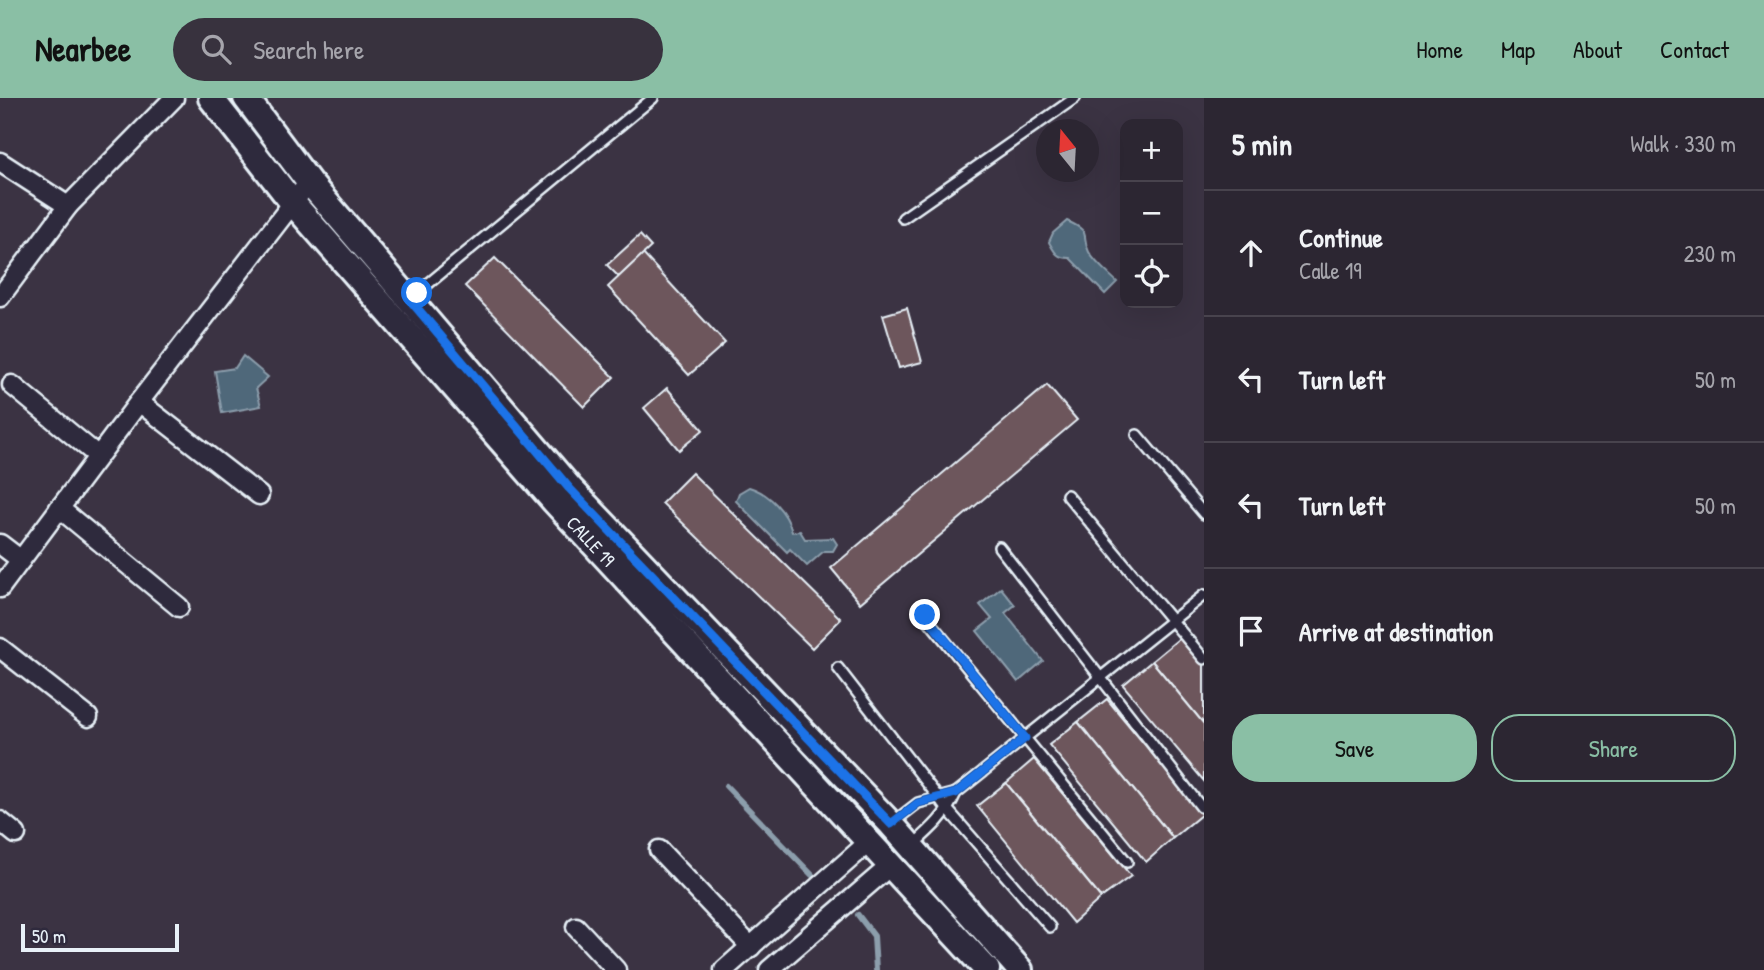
<!DOCTYPE html>
<meta charset="utf-8">
<style>
:root{--surface:#2c2632;--page:#38323e;--text:#f1f3f6;--muted:#a6a5ac;--line:#48434d;--accent:#8abfa5}
body{margin:0;font-family:"Patrick Hand",sans-serif;background:var(--page);color:var(--text)}
.controls{position:absolute;right:21px;top:21px;display:grid;overflow:hidden;border-radius:14px;box-shadow:0 7px 28px #0002}
.controls button{width:63px;height:63px;display:grid;place-items:center;padding:0;border:0;border-bottom:2px solid var(--line);background:var(--surface);color:var(--text);font:35px sans-serif}
.compass{position:absolute;left:1036px;top:21px;width:63px;height:63px;border-radius:50%;background:var(--surface);box-shadow:0 7px 28px #0002;rotate:342deg}
.scale{position:absolute;left:21px;bottom:18px;width:158px;box-sizing:border-box;padding-left:7px;border:4px solid #e8f1f8;border-top:0;font-size:19px;line-height:24px;white-space:nowrap;color:#e8f1f8;-webkit-text-stroke:5px #2f2a3d;paint-order:stroke}
.stop{position:absolute;width:21px;height:21px;margin:-16px;border:5px solid #1a73e8;border-radius:50%;background:#fff}
.stop.end{background:#1a73e8;border-color:#fff;box-shadow:0 2px 7px #0008}
.list{margin:0;padding:0;list-style:none}
h2{display:flex;justify-content:space-between;align-items:center;height:91px;margin:0;padding:0 28px;font-size:30px}
h2 small{font-size:23px;font-weight:400;color:var(--muted)}
.list li{display:grid;grid-template-columns:46px 1fr auto;gap:21px;align-items:center;box-sizing:border-box;height:126px;padding:0 28px;border-top:2px solid var(--line)}
.list b{display:block;font-size:26px;white-space:nowrap}
.list p{margin:0;font-size:23px;white-space:nowrap;color:var(--muted)}
.list em{font-size:23px;font-style:normal;color:var(--muted)}
.actions{display:flex;gap:14px;padding:21px 28px}
.actions a{flex:1;padding:16px 0;border:2px solid var(--accent);border-radius:28px;text-align:center;font-size:24px;color:var(--accent)}
.actions .main{background:var(--accent);color:#111}
.icon{flex:none;width:38px;height:38px;fill:none;stroke:currentColor;stroke-width:2;stroke-linecap:round;stroke-linejoin:round}
.map{position:relative;flex:none;width:1204px;height:872px;overflow:hidden}
header{display:flex;align-items:center;gap:42px;box-sizing:border-box;height:98px;padding:0 35px;background:var(--accent);color:#111}
header strong{font-size:33px}
nav{display:flex;gap:38px;margin-inline-start:auto;font-size:24px}
.search{width:490px;height:63px;background:var(--page);display:flex;align-items:center;gap:18px;box-sizing:border-box;padding:0 24px;border-radius:38px;color:var(--muted);font-size:26px}
main{display:flex}
aside{flex:1;background:var(--surface)}
.map>svg:first-child{display:block}
.water{fill:#4f677a;stroke:#8c9eac;stroke-width:2}
.lines{fill:none;stroke-linecap:round;stroke-linejoin:round}
.stream{stroke:#8c9eac;stroke-width:6}
.building{fill:#6d565c;stroke:#e8f1f8;stroke-width:2}
.lane-casing{stroke:#e8f1f8;stroke-width:14}
.street-casing{stroke:#e8f1f8;stroke-width:23}
.secondary-casing{stroke:#e8f1f8;stroke-width:30}
.lane{stroke:#2f2a3d;stroke-width:9}
.street{stroke:#2f2a3d;stroke-width:18}
.secondary{stroke:#2f2a3d;stroke-width:24}
.route{stroke:#1a73e8;stroke-width:9}
.labels{text-anchor:middle;dominant-baseline:central;stroke-width:5;stroke-linejoin:round;paint-order:stroke}
.street-label{font-size:19px;fill:#e8f1f8;stroke:#2f2a3d}
</style>
<header>
<strong>Nearbee</strong>
<div class="search"><svg class="icon" aria-label="search" viewBox="0 0 24 24"><circle cx="10" cy="10" r="6"/><path d="M15 15l6 6"/></svg>Search here</div>
<nav><a>Home</a><a>Map</a><a>About</a><a>Contact</a></nav>
</header>
<main>
<div class="map">
<svg width="1204" height="872" viewBox="0 0 1204 872">
<rect width="100%" height="100%" fill="#3b3343"/>
<filter id="ink" filterUnits="userSpaceOnUse"><feTurbulence type="fractalNoise" baseFrequency=".0143" numOctaves="2"/><feDisplacementMap in="SourceGraphic" scale="14" xChannelSelector="R" yChannelSelector="G"/><feConvolveMatrix kernelMatrix="1 2 1 2 8 2 1 2 1" color-interpolation-filters="sRGB"/></filter>
<g filter="url(#ink)">
<g class="water">
<path d="M1067,123C1094,135 1080,137 1089,154C1095,165 1108,175 1117,184L1105,196L1070,160C1057,160 1055,155 1049,144L1053,135Z"/>
<path d="M243,258L268,279L256,290L261,308L222,315L215,273L235,270Z"/>
<path d="M749,389C769,395 787,414 792,434L800,433L805,441L833,440L837,446L833,453H824L807,468L790,451L787,454L736,403L739,395Z"/>
<path d="M1001,490L1015,507L1005,515L1043,563L1018,584L977,533L992,521L980,507Z"/>
</g>
<g class="lines">
<g class="stream">
<path d="M726,688L812,777"/>
<path d="M858,817L874,838L876,872"/>
</g>
</g>
<g class="building">
<path d="M640,137L651,149L619,179L607,167Z"/>
<path d="M643,156L725,245L689,277L608,189Z"/>
<path d="M495,160L614,279L584,309L465,188Z"/>
<path d="M907,210L922,264L899,270L883,217Z"/>
<path d="M1047,287L1077,322L860,505L831,470Z"/>
<path d="M667,290L703,332L679,352L644,310Z"/>
<path d="M692,375L841,521L812,550L662,405Z"/>
<path d="M1181,539L1204,567V626L1152,563Z"/>
<path d="M1152,563L1204,626V683L1123,587Z"/>
<path d="M1107,601L1202,716L1173,740L1078,624Z"/>
<path d="M1078,624L1173,740L1146,764L1049,647Z"/>
<path d="M1034,661L1131,778L1101,800L1006,685Z"/>
<path d="M1006,685L1101,800L1073,825L977,708Z"/>
</g>
<g class="lines">
<g class="lane-casing">
<g id="lane">
<path d="M903,120L1075,0"/>
<path d="M412,202L417,195L653,0"/>
<path d="M1137,337L1204,416"/>
<path d="M1067,397L1204,561"/>
<path d="M999,449L1201,709"/>
<path d="M924,517L1127,764"/>
<path d="M838,570L948,712L1050,829"/>
<path d="M892,725L918,705L956,695"/>
<path d="M912,748C931,731 946,718 956,695L1204,497"/>
</g>
</g>
<g class="street-casing">
<g id="street">
<path d="M0,64L68,108"/>
<path d="M0,199L68,108L174,0"/>
<path d="M12,287L98,358"/>
<path d="M139,304L259,397"/>
<path d="M59,410L179,509"/>
<path d="M0,446L21,462"/>
<path d="M0,490L139,304L309,84"/>
<path d="M0,550L88,619"/>
<path d="M0,723L16,736"/>
<path d="M659,752L751,849"/>
<path d="M576,829L616,872"/>
<path d="M724,872L869,744"/>
<path d="M769,872L890,768"/>
</g>
</g>
<g class="secondary-casing">
<g id="secondary">
<path d="M211,0L292,104L554,403L987,872"/>
<path d="M246,0L309,84L570,390L891,726L1020,872"/>
</g>
</g>
<use href="#lane" class="lane"/>
<use href="#street" class="street"/>
<use href="#secondary" class="secondary"/>
</g>
</g>
<g class="lines" filter="url(#ink)">
<path class="route" d="M417,195L411,203L569,390L891,726L918,705L956,695L1025,640L925,517"/>
</g>
<g class="labels">
<g class="street-label">
<text transform="translate(591 443) rotate(47)">CALLE 19</text>
</g>
</g>
</svg>
<div class="controls">
<button>+</button>
<button>−</button>
<button><svg class="icon" aria-label="locate" viewBox="0 0 24 24"><circle cx="12" cy="12" r="6"/><path d="M12 2v4M12 18v4M2 12h4M18 12h4"/></svg></button>
</div>
<svg class="compass" viewBox="-18 -18 36 36"><path d="M0-13l5 13h-10z" fill="#e53935"/><path d="M0 13l5-13h-10z" fill="#a6a5ac"/></svg>
<div class="scale">50 m</div>
<div class="stop" style="left:417px;top:195px"></div>
<div class="stop end" style="left:925px;top:517px"></div>
</div>
<aside>
<h2>5 min<small>Walk · 330 m</small></h2>
<ul class="list">
<li><svg class="icon" aria-label="ahead" viewBox="0 0 24 24"><path d="M12 20V5M6 11l6-6 6 6"/></svg><div><b>Continue</b><p>Calle 19</p></div><em>230 m</em></li>
<li><svg class="icon" aria-label="left" viewBox="0 0 24 24"><path d="M17 20v-9H6M10 6l-5 5 5 5"/></svg><div><b>Turn left</b></div><em>50 m</em></li>
<li><svg class="icon" aria-label="left" viewBox="0 0 24 24"><path d="M17 20v-9H6M10 6l-5 5 5 5"/></svg><div><b>Turn left</b></div><em>50 m</em></li>
<li><svg class="icon" aria-label="arrive" viewBox="0 0 24 24"><path d="M6 21V4h12l-3 4 3 4H6"/></svg><div><b>Arrive at destination</b></div></li>
</ul>
<div class="actions"><a class="main">Save</a><a>Share</a></div>
</aside>
</main>
